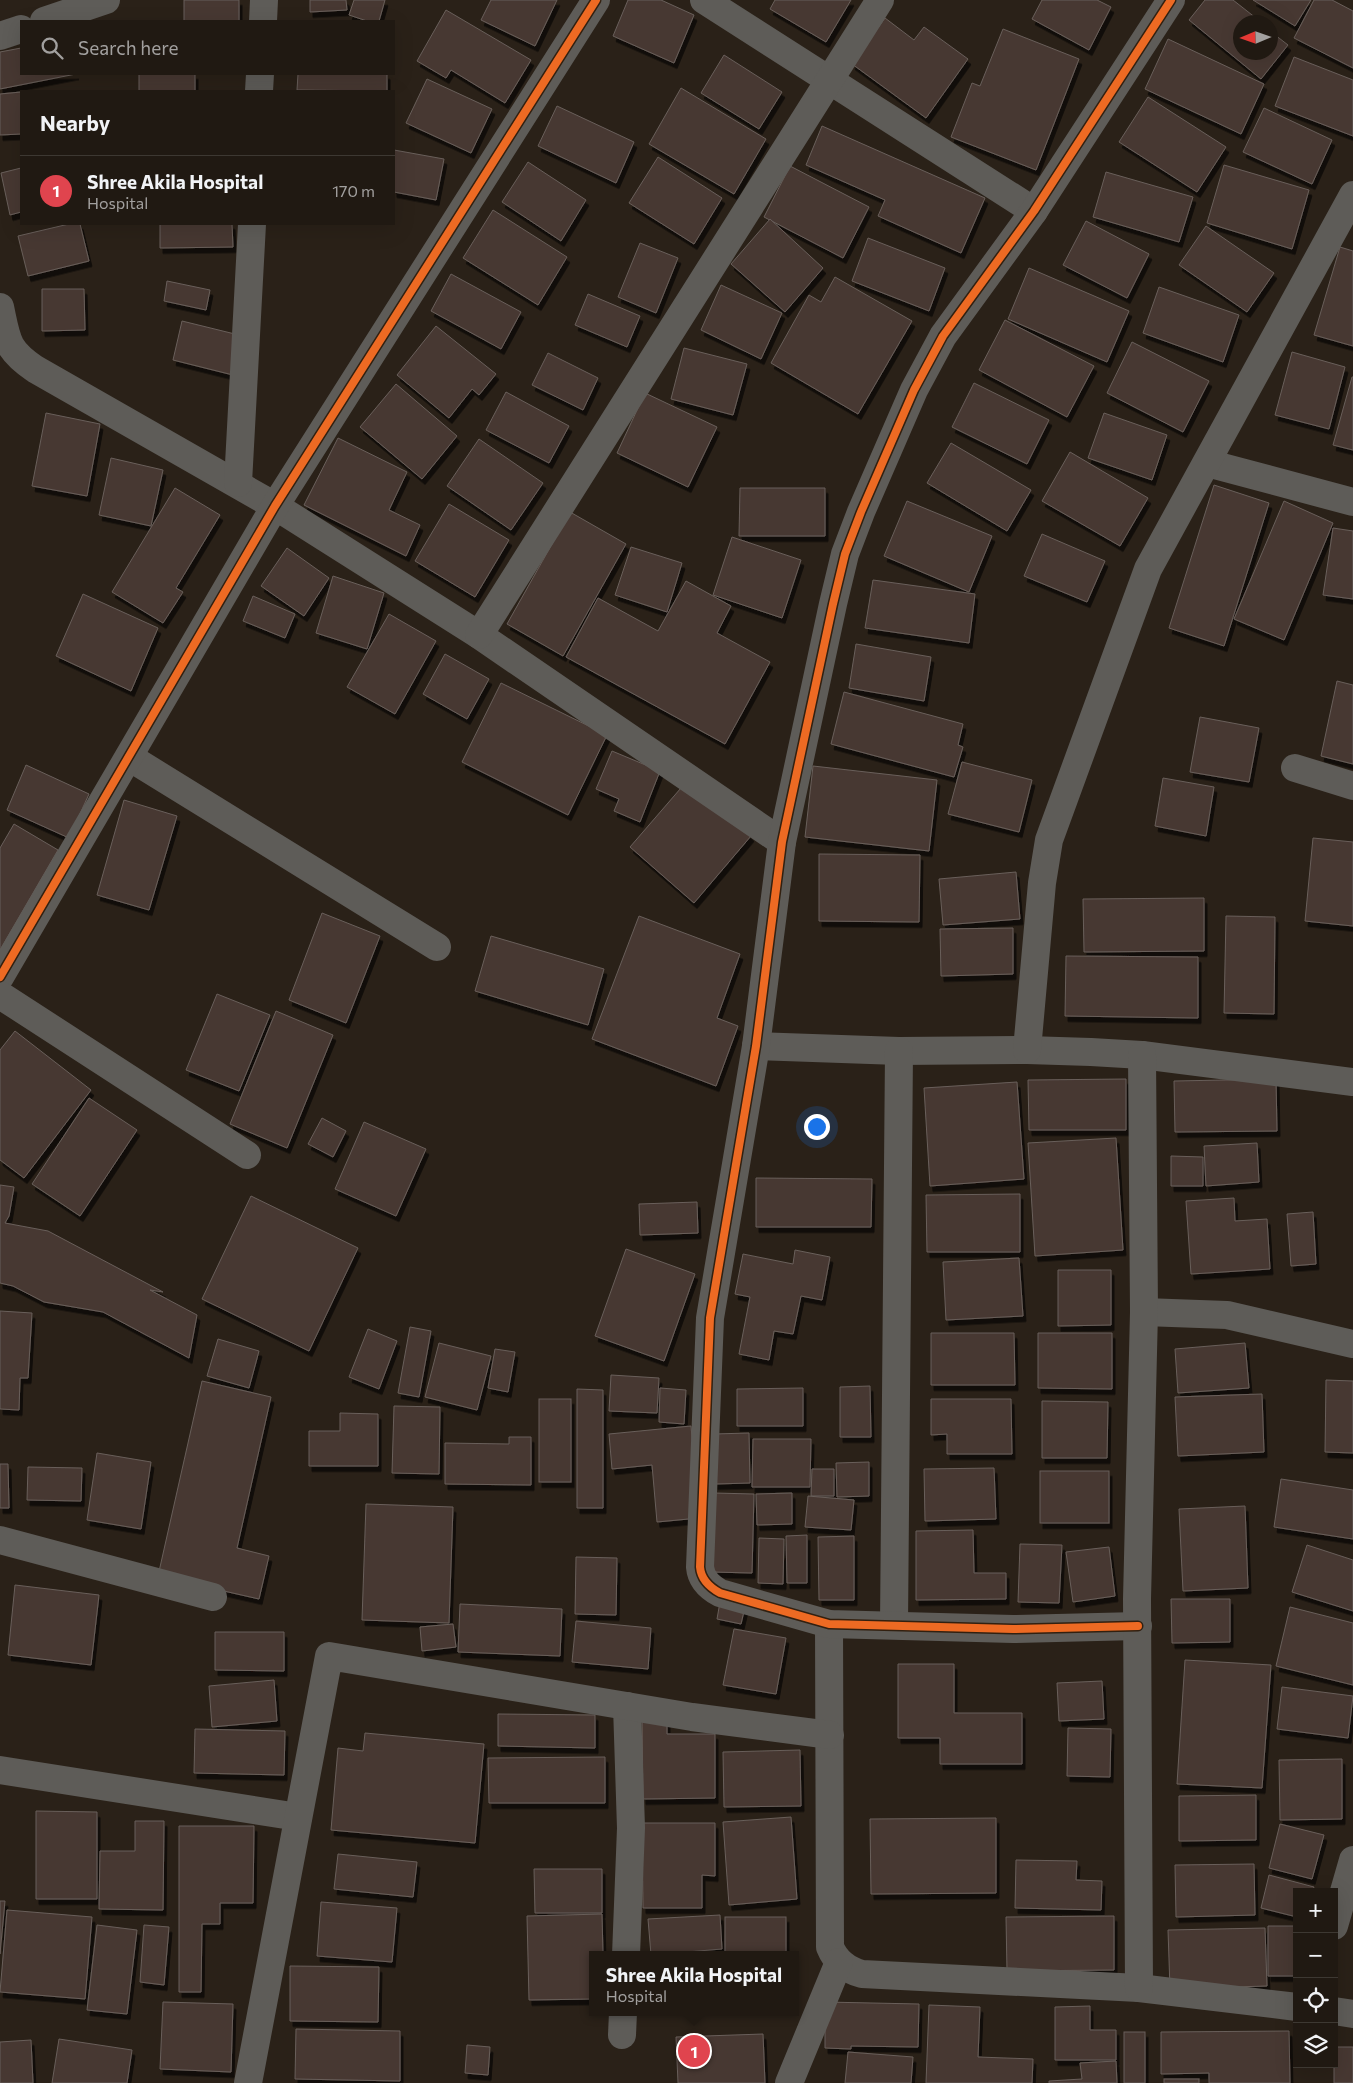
<!DOCTYPE html>
<meta charset="utf-8">
<style>
:root{--surface:#201912;--page:#2d2620;--text:#f1f3f6;--muted:#a2a09f;--line:#3d3832;--accent:#0f766e}
body{margin:0;font-family:Commissioner,sans-serif;background:var(--page);color:var(--text)}
.controls{position:absolute;right:15px;bottom:15px;display:grid;overflow:hidden;border-radius:0px;box-shadow:0 5px 20px #0002}
.controls button{width:45px;height:45px;display:grid;place-items:center;padding:0;border:0;border-bottom:1px solid var(--line);background:var(--surface);color:var(--text);font:25px sans-serif}
.compass{position:absolute;left:1233px;top:15px;width:45px;height:45px;border-radius:50%;background:var(--surface);box-shadow:0 5px 20px #0002;rotate:268deg}
.you{position:absolute;left:816px;top:1126px;width:18px;height:18px;margin:-12px;border:4px solid #fff;border-radius:50%;background:#1a73e8;box-shadow:0 0 0 8px #1a73e833}
.badge{display:grid;place-items:center;width:32px;height:32px;border-radius:50%;background:var(--accent);color:#fff;font-size:16px;font-weight:700}
.pin{position:absolute;translate:-50% -50%;border:2px solid #fff;box-shadow:0 1px 5px #0006}
.popup{position:absolute;left:589px;top:1951px;width:210px;height:65px;box-sizing:border-box;display:grid;place-content:center;border-radius:0px;background:var(--surface);filter:drop-shadow(0 1px 4px #0005);font-size:16px;white-space:nowrap;color:var(--muted)}
.popup b{font-size:19px;color:var(--text)}
.popup::after{content:'';position:absolute;left:50%;top:100%;margin-left:-10px;border:10px solid transparent;border-top-color:var(--surface)}
.list{margin:0;padding:0;list-style:none}
h2{display:flex;justify-content:space-between;align-items:center;height:65px;margin:0;padding:0 20px;font-size:21px}
h2 small{font-size:16px;font-weight:400;color:var(--muted)}
.list li{display:grid;grid-template-columns:32px 1fr auto;gap:15px;align-items:center;box-sizing:border-box;height:70px;padding:0 20px;border-top:1px solid var(--line)}
.list b{display:block;font-size:19px;white-space:nowrap}
.list p{margin:0;font-size:16px;white-space:nowrap;color:var(--muted)}
.list em{font-size:16px;font-style:normal;color:var(--muted)}
.icon{flex:none;width:28px;height:28px;fill:none;stroke:currentColor;stroke-width:2;stroke-linecap:round;stroke-linejoin:round}
.map{position:relative;flex:none;width:1353px;height:2083px;overflow:hidden}
.search{position:absolute;background:var(--surface);box-shadow:0 5px 20px #0002;left:20px;top:20px;width:375px;height:55px;display:flex;align-items:center;gap:12px;box-sizing:border-box;padding:0 18px;border-radius:0px;color:var(--muted);font-size:19px}
.panel{position:absolute;background:var(--surface);box-shadow:0 5px 20px #0002;left:20px;top:90px;width:375px;height:135px;border-radius:0px}
.map>svg:first-child{display:block}
.building{fill:#473833;stroke:#695f5a;filter:url(#shadow)}
.lines{fill:none;stroke-linecap:round;stroke-linejoin:round}
.minor{stroke:#5e5c58;stroke-width:28}
.cycleway-casing{stroke:#322010;stroke-width:11}
.cycleway{stroke:#ed6a23;stroke-width:8}
</style>
<div class="map">
<svg width="1353" height="2083" viewBox="0 0 1353 2083">
<defs>
<filter id="shadow"><feDropShadow dx="3" dy="5.5" stdDeviation="0" flood-color="#0009"/></filter>
</defs>
<rect width="100%" height="100%" fill="#2a2118"/>
<g class="building">
<rect x="184" y="0" width="55" height="21"/>
<path d="M310,0H346L347,10L310,12Z"/>
<path d="M354,0H385L379,21H367L349,15Z"/>
<path d="M491,0H557L535,46L481,20Z"/>
<path d="M628,0H661L694,15L674,63L613,36Z"/>
<path d="M775,0H851L826,42L770,9Z"/>
<path d="M1042,0H1097L1111,7L1089,50L1032,19Z"/>
<path d="M1205,0H1233L1261,22H1240V52H1270V31L1288,45L1261,79L1189,20Z"/>
<path d="M1253,0H1311L1295,26Z"/>
<path d="M1314,0H1332L1353,11V68L1294,38Z"/>
<path d="M446,10L531,60L505,103L451,70L446,78L417,61Z"/>
<path d="M885,18L914,40L924,27L968,59L926,118L852,64Z"/>
<path d="M1003,29L1079,59L1036,170L951,137L972,83L980,86Z"/>
<path d="M1168,39L1264,84L1241,134L1145,89Z"/>
<path d="M21,48V74H76L0,89V52Z"/>
<path d="M724,55L782,92L759,129L701,93Z"/>
<path d="M1294,57L1353,80V136L1275,106Z"/>
<rect x="139" y="74" width="56" height="17"/>
<path d="M298,74H387V91L297,90Z"/>
<path d="M427,79L492,109L471,153L406,123Z"/>
<path d="M681,88L766,139L734,194L649,144Z"/>
<path d="M21,92V134L0,135V94Z"/>
<path d="M1148,97L1226,147L1197,192L1119,142Z"/>
<path d="M557,106L634,142L616,183L538,146Z"/>
<path d="M1264,108L1332,140L1312,184L1243,152Z"/>
<path d="M822,126L985,198L961,253L878,216L885,200L806,165Z"/>
<path d="M394,150L444,159L436,200L394,192Z"/>
<path d="M658,157L722,198L694,244L629,203Z"/>
<path d="M528,162L586,200L561,241L502,202Z"/>
<path d="M1224,165L1309,190L1292,249L1207,223Z"/>
<path d="M790,166L869,207L843,258L764,217Z"/>
<path d="M21,168V212L10,215L1,173Z"/>
<path d="M1106,172L1193,197L1179,242L1093,217Z"/>
<path d="M493,210L567,257L538,305L463,258Z"/>
<path d="M770,219L823,268L785,312L731,264Z"/>
<path d="M1086,221L1149,254L1127,298L1063,265Z"/>
<path d="M69,224H80L89,261L28,276L18,236Z"/>
<path d="M160,224H232L233,247L160,248Z"/>
<path d="M1206,226L1274,273L1247,312L1179,265Z"/>
<path d="M868,238L945,268L929,311L852,281Z"/>
<path d="M640,243L678,258L656,313L618,297Z"/>
<path d="M1340,247L1353,251V346L1314,335Z"/>
<path d="M1029,268L1129,311L1107,362L1008,319Z"/>
<path d="M451,274L521,312L501,349L431,311Z"/>
<path d="M835,277L912,321L858,414L771,363L809,295L821,302Z"/>
<path d="M167,281L210,290L206,310L164,301Z"/>
<path d="M721,285L782,313L761,359L701,330Z"/>
<path d="M1159,287L1239,315L1223,362L1143,333Z"/>
<path d="M42,289H84L85,330L42,331Z"/>
<path d="M588,294L640,316L627,347L575,325Z"/>
<path d="M1005,320L1094,366L1067,417L979,370Z"/>
<path d="M182,321L243,336L233,375L173,360Z"/>
<path d="M436,326L496,374L479,395L472,389L449,418L397,375Z"/>
<path d="M1132,342L1209,381L1183,432L1107,393Z"/>
<path d="M684,348L747,364L733,415L671,399Z"/>
<path d="M1292,352L1345,367L1329,429L1275,415Z"/>
<path d="M548,353L598,378L583,410L532,385Z"/>
<path d="M1352,377H1353V450L1333,445Z"/>
<path d="M974,383L1049,420L1027,464L952,427Z"/>
<path d="M396,384L457,436L422,479L360,427Z"/>
<path d="M506,392L569,426L549,463L486,430Z"/>
<path d="M645,393L717,427L688,487L617,453Z"/>
<path d="M46,413L100,424L87,496L32,486Z"/>
<path d="M1104,413L1167,435L1152,480L1088,458Z"/>
<path d="M338,438L407,472L389,510L420,525L406,556L304,505Z"/>
<path d="M479,439L543,483L511,530L447,486Z"/>
<path d="M951,443L1031,490L1007,531L927,483Z"/>
<path d="M1070,452L1148,498L1120,546L1042,501Z"/>
<path d="M111,458L163,470L151,526L99,515Z"/>
<path d="M1214,485L1269,503L1224,646L1169,628Z"/>
<path d="M175,488L220,515L176,588L183,592L163,623L112,592Z"/>
<path d="M740,488H825V536H739Z"/>
<path d="M907,501L992,536L969,592L884,556Z"/>
<path d="M1284,501L1333,523L1284,640L1234,619Z"/>
<path d="M449,504L509,540L475,597L415,561Z"/>
<path d="M570,512L626,544L563,656L507,624Z"/>
<path d="M1333,528L1353,531V599L1323,595Z"/>
<path d="M1042,534L1105,561L1087,602L1024,576Z"/>
<path d="M732,537L801,560L782,618L713,595Z"/>
<path d="M631,547L682,563L667,612L615,595Z"/>
<path d="M287,548L329,578L304,616L261,586Z"/>
<path d="M333,576L384,593L367,649L316,633Z"/>
<path d="M873,580L975,594L969,643L865,628Z"/>
<path d="M686,581L731,606L717,633L770,662L725,744L566,657L598,598L658,631Z"/>
<path d="M83,594L158,628L131,691L56,656Z"/>
<path d="M253,596L295,614L285,638L243,621Z"/>
<path d="M389,614L436,641L395,714L347,687Z"/>
<path d="M856,644L931,657L924,701L849,688Z"/>
<path d="M445,654L489,679L467,719L423,694Z"/>
<path d="M1337,681L1353,685V764L1321,756Z"/>
<path d="M501,683L607,735L568,815L462,762Z"/>
<path d="M844,692L963,724L958,745L963,747L954,777L831,744Z"/>
<path d="M1200,717L1259,728L1249,782L1190,772Z"/>
<path d="M612,751L660,771L640,822L614,811L619,799L596,789Z"/>
<path d="M962,762L1032,780L1019,832L948,814Z"/>
<path d="M26,765L89,794L69,838L7,810Z"/>
<path d="M813,766L937,780L929,851L805,837Z"/>
<path d="M1163,778L1214,787L1206,836L1155,826Z"/>
<path d="M687,781L751,836L694,903L630,847Z"/>
<path d="M124,800L177,816L149,910L97,895Z"/>
<path d="M14,824L58,850L0,950V848Z"/>
<path d="M1313,838L1353,842V926L1305,921Z"/>
<path d="M819,854L920,855L919,922L819,921Z"/>
<path d="M1016,872L1020,919L943,925L939,879Z"/>
<path d="M1204,898V951L1084,952L1083,899Z"/>
<path d="M322,913L380,936L346,1023L289,1000Z"/>
<path d="M639,916L740,954L717,1018L738,1026L716,1086L592,1039Z"/>
<path d="M1226,916L1275,917L1274,1014L1224,1013Z"/>
<path d="M1013,928V974L941,976L940,929Z"/>
<path d="M491,936L604,969L588,1025L475,991Z"/>
<path d="M1066,956L1198,957V1018L1065,1016Z"/>
<path d="M217,994L270,1015L239,1091L186,1070Z"/>
<path d="M276,1011L333,1035L287,1148L230,1124Z"/>
<path d="M15,1031L91,1090L24,1178L0,1160V1050Z"/>
<path d="M1126,1079V1130H1029L1028,1080Z"/>
<path d="M1276,1079L1277,1131L1175,1132L1174,1081Z"/>
<path d="M1017,1082L1024,1179L930,1186L924,1088Z"/>
<path d="M89,1098L137,1130L80,1216L32,1184Z"/>
<path d="M322,1118L346,1131L333,1157L308,1144Z"/>
<path d="M364,1122L426,1149L396,1216L335,1189Z"/>
<path d="M1116,1138L1123,1250L1035,1256L1028,1143Z"/>
<path d="M1257,1143L1259,1182L1206,1186L1204,1146Z"/>
<path d="M1171,1156L1203,1157V1186H1171Z"/>
<path d="M756,1178L872,1179L871,1227H756Z"/>
<path d="M0,1185L14,1187L9,1216L5,1223L48,1231L163,1292L150,1290L197,1315L189,1358L103,1312L44,1302L13,1286L0,1283Z"/>
<path d="M1020,1194V1252H927L926,1195Z"/>
<path d="M251,1196L358,1248L309,1351L202,1299Z"/>
<path d="M1234,1198L1235,1221L1267,1219L1270,1269L1191,1274L1186,1201Z"/>
<path d="M697,1202L698,1233L640,1235L639,1204Z"/>
<path d="M1313,1212L1316,1264L1291,1266L1287,1214Z"/>
<path d="M626,1249L695,1274L664,1361L595,1336Z"/>
<path d="M795,1250L830,1257L822,1300L801,1296L793,1334L774,1331L769,1360L739,1354L750,1297L735,1294L743,1254L793,1264Z"/>
<path d="M1019,1258L1023,1316L946,1320L943,1262Z"/>
<path d="M1058,1270H1111V1325L1058,1326Z"/>
<path d="M0,1311L32,1313L28,1378H20L19,1410L0,1409Z"/>
<path d="M410,1327L431,1331L419,1397L398,1393Z"/>
<path d="M368,1329L397,1341L379,1389L349,1377Z"/>
<path d="M931,1333H1014L1015,1385H931Z"/>
<path d="M1038,1333H1112V1389L1038,1388Z"/>
<path d="M218,1339L259,1351L249,1388L207,1376Z"/>
<path d="M439,1343L491,1356L477,1410L425,1397Z"/>
<path d="M1245,1343L1249,1388L1178,1393L1175,1349Z"/>
<path d="M495,1349L515,1352L508,1392L488,1388Z"/>
<path d="M611,1375L659,1378L657,1413L609,1411Z"/>
<path d="M1326,1380L1353,1381V1453L1325,1452Z"/>
<path d="M202,1381L271,1397L237,1548L269,1556L259,1599L158,1576Z"/>
<path d="M870,1386L871,1437H840V1387Z"/>
<path d="M660,1388L686,1390L684,1424L659,1422Z"/>
<path d="M803,1388V1426H737V1389Z"/>
<path d="M577,1389L603,1390V1508H577Z"/>
<path d="M1262,1394L1264,1452L1178,1456L1175,1397Z"/>
<rect x="539" y="1399" width="32" height="83"/>
<path d="M931,1399H1011L1012,1454H947V1434L931,1435Z"/>
<path d="M1042,1401L1108,1402L1107,1458H1042Z"/>
<path d="M394,1406L440,1407L439,1474L392,1473Z"/>
<path d="M340,1413L378,1414V1466H309V1431H340Z"/>
<path d="M691,1426L699,1518L657,1522L652,1465L612,1469L609,1434Z"/>
<path d="M749,1433L750,1483L715,1484L714,1434Z"/>
<path d="M509,1437H531V1485L445,1484V1443L509,1444Z"/>
<path d="M753,1439H811L810,1487H752Z"/>
<path d="M97,1453L151,1462L141,1529L87,1520Z"/>
<path d="M869,1462V1496L837,1497L836,1463Z"/>
<path d="M0,1464H8L9,1508H0Z"/>
<path d="M28,1467L82,1468L81,1501L27,1500Z"/>
<path d="M994,1468L996,1519L925,1521L924,1469Z"/>
<path d="M812,1469H834V1496H811Z"/>
<rect x="1040" y="1471" width="69" height="52"/>
<path d="M1281,1479L1353,1490V1539L1274,1527Z"/>
<path d="M714,1493L754,1494L752,1573L712,1572Z"/>
<path d="M792,1493V1524L757,1525L756,1494Z"/>
<path d="M808,1496L854,1500L851,1530L805,1527Z"/>
<path d="M366,1504L453,1507L449,1623L362,1620Z"/>
<path d="M1245,1506L1248,1588L1183,1591L1179,1509Z"/>
<path d="M973,1530L974,1573H1006V1599L916,1600V1531Z"/>
<path d="M807,1535V1583H787L786,1536Z"/>
<path d="M854,1536V1600H819L818,1537Z"/>
<path d="M759,1538L784,1539L783,1584L758,1583Z"/>
<path d="M1020,1544L1062,1545L1059,1603L1018,1602Z"/>
<path d="M1307,1545L1353,1560V1611L1292,1592Z"/>
<path d="M1109,1547L1115,1596L1073,1602L1066,1552Z"/>
<path d="M576,1557L617,1558L616,1615L575,1614Z"/>
<path d="M15,1585L99,1595L91,1665L8,1655Z"/>
<path d="M1171,1599H1230V1642L1172,1643Z"/>
<path d="M720,1602L745,1607L741,1624L717,1619Z"/>
<path d="M460,1604L562,1609L560,1656L458,1652Z"/>
<path d="M1290,1607L1353,1623V1685L1276,1666Z"/>
<path d="M576,1621L651,1628L648,1669L572,1662Z"/>
<path d="M453,1624L456,1647L422,1651L420,1627Z"/>
<path d="M734,1629L786,1638L776,1694L723,1685Z"/>
<path d="M215,1632H284V1671L215,1670Z"/>
<path d="M1185,1660L1271,1665L1262,1788L1177,1784Z"/>
<path d="M898,1664H954V1713H1022V1764H940V1738H898Z"/>
<path d="M274,1680L277,1721L212,1727L209,1686Z"/>
<path d="M1102,1681L1104,1719L1059,1721L1057,1683Z"/>
<path d="M1282,1687L1353,1696L1348,1738L1277,1729Z"/>
<path d="M498,1714L595,1715V1748L498,1746Z"/>
<path d="M667,1716V1734H715V1798L643,1799L642,1717Z"/>
<path d="M1068,1728L1111,1729L1110,1777L1067,1776Z"/>
<path d="M195,1729L285,1731L284,1775L194,1773Z"/>
<path d="M365,1733L484,1744L475,1843L331,1830L338,1748L363,1751Z"/>
<path d="M800,1750L801,1806L724,1807L723,1752Z"/>
<path d="M605,1757V1803H489L488,1758Z"/>
<path d="M1342,1759V1819L1280,1820L1279,1760Z"/>
<path d="M1256,1795V1840L1179,1841V1796Z"/>
<path d="M36,1811L97,1812V1899H36Z"/>
<path d="M791,1817L797,1899L729,1905L723,1822Z"/>
<path d="M996,1818V1893L871,1894L870,1819Z"/>
<path d="M135,1821H164L163,1910L99,1909L100,1851H135Z"/>
<path d="M642,1823H715V1876L702,1875V1908H643Z"/>
<path d="M1280,1824L1324,1835L1312,1879L1269,1868Z"/>
<path d="M179,1826H254L253,1903H220V1924H202L201,1992H179Z"/>
<path d="M338,1854L417,1862L413,1897L334,1889Z"/>
<path d="M1016,1860L1077,1861L1076,1880L1102,1881L1101,1910L1015,1908Z"/>
<path d="M1254,1864L1255,1915L1176,1917L1175,1865Z"/>
<path d="M534,1869H602V1913H535Z"/>
<path d="M1269,1875L1314,1887L1312,1892H1297V1917L1261,1908Z"/>
<path d="M0,1901H5L0,1954Z"/>
<path d="M321,1902L397,1908L392,1962L317,1956Z"/>
<path d="M7,1910L92,1917L85,1999L0,1992Z"/>
<path d="M602,1914L603,1955H593V1999L529,2000L527,1916Z"/>
<path d="M720,1915L722,1949L651,1955L648,1919Z"/>
<path d="M1114,1916V1970L1007,1971L1006,1917Z"/>
<rect x="725" y="1917" width="61" height="38"/>
<path d="M97,1925L137,1930L127,2014L87,2010Z"/>
<path d="M144,1925L169,1927L164,1985L140,1982Z"/>
<path d="M1268,1926H1296L1297,1976H1268Z"/>
<path d="M1265,1928L1267,1986L1170,1989L1168,1930Z"/>
<path d="M290,1966L379,1967L378,2022L290,2021Z"/>
<path d="M163,2002L233,2004L231,2072L160,2069Z"/>
<path d="M825,2002L919,2004L918,2047L851,2046V2049L825,2048Z"/>
<path d="M929,2005L980,2007L978,2057L1033,2059L1032,2083H926Z"/>
<path d="M1090,2006V2030H1116V2060H1055V2007Z"/>
<path d="M296,2029L400,2031V2081L295,2079Z"/>
<path d="M1289,2031L1290,2083H1209V2073L1161,2074V2032Z"/>
<rect x="1124" y="2032" width="21" height="51"/>
<path d="M763,2034L765,2083H678L676,2037Z"/>
<path d="M59,2039L132,2050L127,2083H52Z"/>
<path d="M31,2040L33,2083H0V2042Z"/>
<path d="M467,2045L490,2047L488,2075L465,2073Z"/>
<rect x="1334" y="2047" width="19" height="36"/>
<path d="M848,2052L913,2057L911,2083H845Z"/>
<path d="M1116,2061L1117,2083H1049V2081L1082,2079L1080,2063Z"/>
<rect x="1164" y="2079" width="35" height="4"/>
</g>
<g class="lines">
<g class="minor">
<path d="M704,0L1034,211"/>
<path d="M44,21L106,0"/>
<path d="M263,21L264,0"/>
<path d="M0,36L21,29"/>
<path d="M259,91L260,74"/>
<path d="M0,307C7,340 6,349 35,369L275,506L479,635L782,842"/>
<path d="M1207,463L1353,502"/>
<path d="M238,483L252,224"/>
<path d="M479,635L880,0"/>
<path d="M129,757L437,947"/>
<path d="M1295,768L1353,786"/>
<path d="M0,977L275,506L596,0"/>
<path d="M0,995L247,1155"/>
<path d="M756,1046L899,1051L1027,1050L1091,1052L1142,1055L1353,1082"/>
<path d="M1027,1050L1042,883L1049,840L1148,569L1353,195"/>
<path d="M1144,1312L1227,1315L1353,1344"/>
<path d="M0,1540L213,1597"/>
<path d="M829,1624L830,1947C836,1962 847,1970 862,1974L1139,1988L1297,2007"/>
<path d="M894,1625L899,1051"/>
<path d="M1138,1626L1013,1629L829,1624L720,1593C709,1587 701,1579 700,1567L710,1318L756,1046L782,842L833,604L845,554L861,512L914,390L943,336L1034,211L1171,0"/>
<path d="M0,1770L298,1817"/>
<path d="M1334,1926L1353,1860"/>
<path d="M626,1955L631,1828L627,1706"/>
<path d="M1139,1988L1137,1599L1144,1312L1142,1055"/>
<path d="M1334,2011L1353,2014"/>
<path d="M622,2035L623,2012"/>
<path d="M248,2083L329,1656L692,1717L830,1735"/>
<path d="M789,2083L839,1962"/>
</g>
<g class="cycleway-casing">
<g id="cycleway">
<path d="M0,977L275,506L596,0"/>
<path d="M1138,1626L1013,1629L829,1624L720,1593C709,1587 701,1579 700,1567L710,1318L756,1046L782,842L833,604L845,554L861,512L914,390L943,336L1034,211L1171,0"/>
</g>
</g>
<use href="#cycleway" class="cycleway"/>
</g>
</svg>
<div class="controls">
<button>+</button>
<button>−</button>
<button><svg class="icon" aria-label="locate" viewBox="0 0 24 24"><circle cx="12" cy="12" r="6"/><path d="M12 2v4M12 18v4M2 12h4M18 12h4"/></svg></button>
<button><svg class="icon" aria-label="layers" viewBox="0 0 24 24"><path d="M12 4l9 5-9 5-9-5zM3 14l9 5 9-5"/></svg></button>
</div>
<svg class="compass" viewBox="-18 -18 36 36"><path d="M0-13l5 13h-10z" fill="#e53935"/><path d="M0 13l5-13h-10z" fill="#a2a09f"/></svg>
<div class="you"></div>
<div class="pin badge" style="left:694px;top:2051px;background:#e0444e">1</div>
<div class="popup"><b>Shree Akila Hospital</b>Hospital</div>
<div class="search"><svg class="icon" aria-label="search" viewBox="0 0 24 24"><circle cx="10" cy="10" r="6"/><path d="M15 15l6 6"/></svg>Search here</div>
<section class="panel">
<h2>Nearby<small></small></h2>
<ul class="list">
<li><span class="badge" style="background:#e0444e">1</span><div><b>Shree Akila Hospital</b><p>Hospital</p></div><em>170 m</em></li>
</ul>
</section>
</div>
